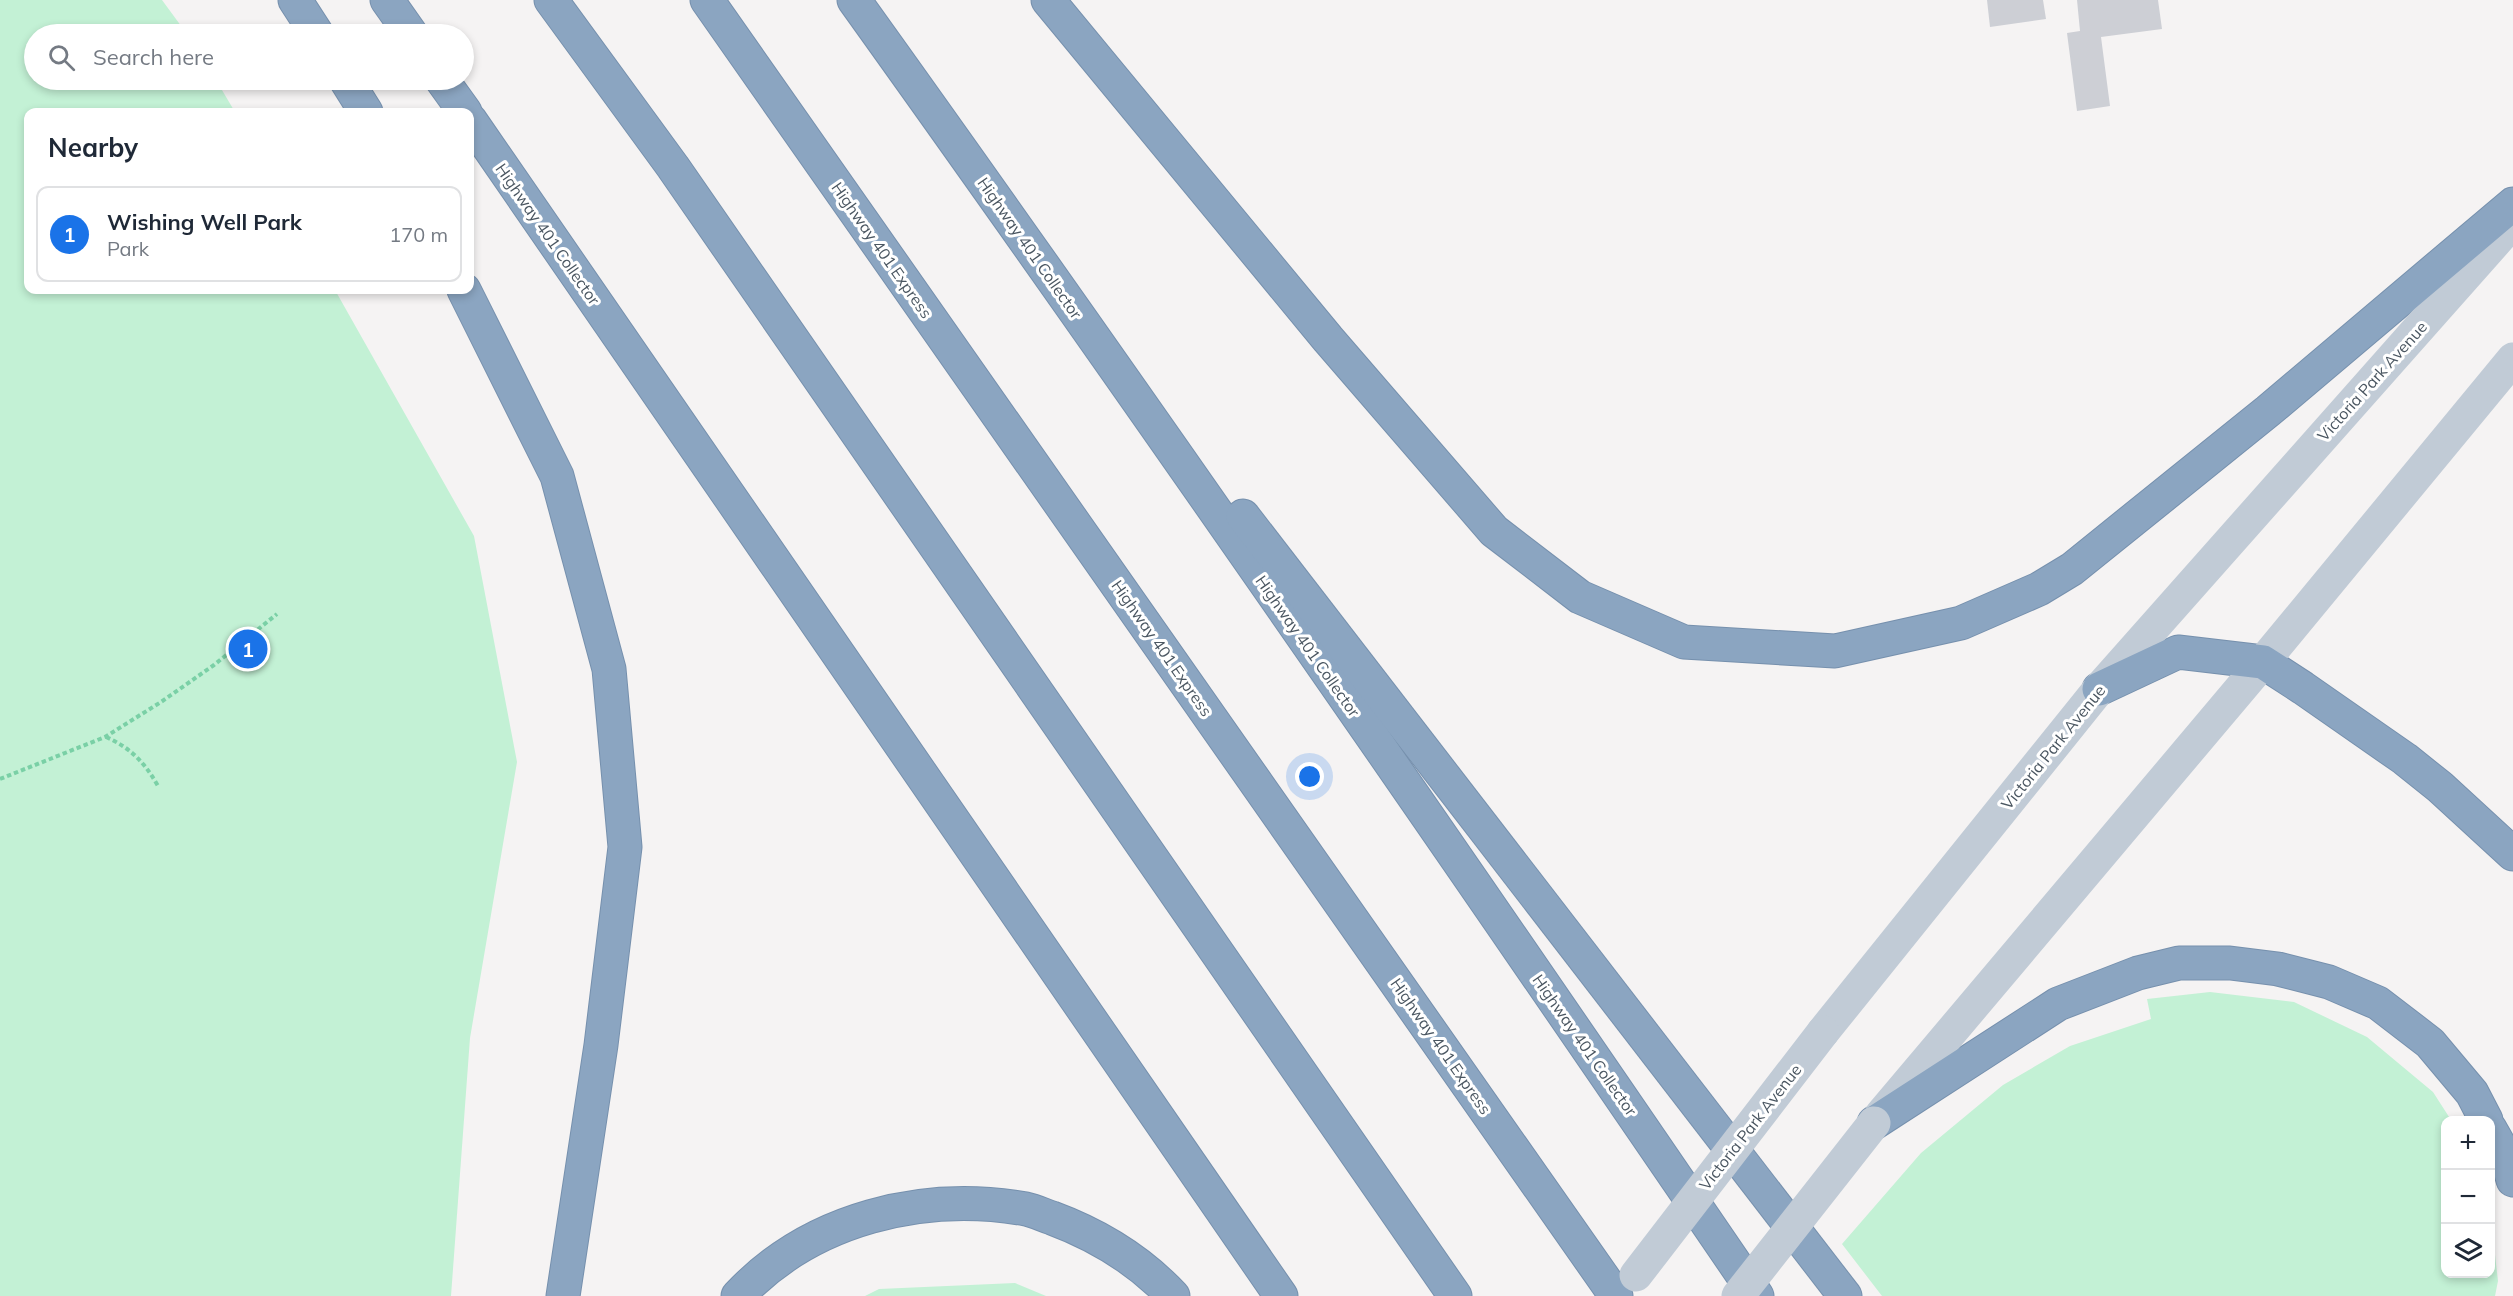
<!DOCTYPE html>
<meta charset="utf-8">
<style>
:root{--surface:#fff;--page:#f6f6f7;--text:#1f2937;--muted:#747a83;--line:#e0e1e3;--accent:#1a73e8}
body{margin:0;font-family:Mulish,sans-serif;background:var(--page);color:var(--text)}
.controls{position:absolute;right:18px;bottom:18px;display:grid;overflow:hidden;border-radius:12px;box-shadow:0 3px 9px #0003}
.controls button{width:54px;height:54px;display:grid;place-items:center;padding:0;border:0;border-bottom:2px solid var(--line);background:var(--surface);color:var(--text);font:30px sans-serif}
.you{position:absolute;left:1310px;top:777px;width:21px;height:21px;margin:-15px;border:4px solid #fff;border-radius:50%;background:#1a73e8;box-shadow:0 0 0 9px #1a73e833}
.badge{display:grid;place-items:center;width:39px;height:39px;border-radius:50%;background:var(--accent);color:#fff;font-size:20px;font-weight:700}
.pin{position:absolute;translate:-50% -50%;border:3px solid #fff;box-shadow:0 2px 6px #0006}
.list{margin:0;padding:0;list-style:none}
h2{display:flex;justify-content:space-between;align-items:center;height:78px;margin:0;padding:0 24px;font-size:26px}
h2 small{font-size:20px;font-weight:400;color:var(--muted)}
.list li{display:grid;grid-template-columns:39px 1fr auto;gap:18px;align-items:center;box-sizing:border-box;height:96px;margin:0 12px 12px;padding:0 12px;border:2px solid var(--line);border-radius:12px}
.list b{display:block;font-size:22px;white-space:nowrap}
.list p{margin:0;font-size:20px;white-space:nowrap;color:var(--muted)}
.list em{font-size:20px;font-style:normal;color:var(--muted)}
.icon{flex:none;width:33px;height:33px;fill:none;stroke:currentColor;stroke-width:2;stroke-linecap:round;stroke-linejoin:round}
.map{position:relative;flex:none;width:2513px;height:1296px;overflow:hidden}
.search{position:absolute;background:var(--surface);box-shadow:0 3px 9px #0003;left:24px;top:24px;width:450px;height:66px;display:flex;align-items:center;gap:15px;box-sizing:border-box;padding:0 21px;border-radius:33px;color:var(--muted);font-size:22px}
.panel{position:absolute;background:var(--surface);box-shadow:0 3px 9px #0003;left:24px;top:108px;width:450px;height:186px;border-radius:12px}
.map>svg:first-child{display:block}
.green{fill:#c3f1d5}
.building{fill:#cdcfd5}
.lines{fill:none;stroke-linecap:round;stroke-linejoin:round}
.highway-casing{stroke:#7690ad;stroke-width:35}
.path{stroke:#7ad0a6;stroke-width:4;stroke-dasharray:4.5 3;stroke-linecap:butt}
.secondary{stroke:#c1cbd6;stroke-width:33}
.highway{stroke:#8ba5c1;stroke-width:33}
.secondary-bridge{stroke:#c1cbd6;stroke-width:33}
.labels{text-anchor:middle;dominant-baseline:central;stroke-width:6;stroke-linejoin:round;paint-order:stroke}
.street-label{font-size:16px;fill:#4a5661;stroke:#fff}
</style>
<div class="map">
<svg width="2513" height="1296" viewBox="0 0 2513 1296">
<rect width="100%" height="100%" fill="#f5f3f3"/>
<g class="green">
<path d="M0,0H162L187,34H34V80H216L235,112H28V290H335L474,536L517,762L470,1038L451,1296H0Z"/>
<path d="M2210,992L2294,1002L2367,1037L2433,1092L2451,1120H2446V1274H2490L2491,1219L2498,1281L2495,1296H1882L1842,1244L1921,1153L2003,1085L2070,1046L2151,1019L2147,999Z"/>
<path d="M1015,1283L1046,1296H865L879,1289Z"/>
</g>
<g class="building">
<path d="M1987,0H2043L2046,19L1990,27Z"/>
<path d="M2077,0H2158L2162,29L2101,37L2110,106L2077,111L2067,33L2080,31Z"/>
</g>
<g class="lines">
<g class="highway-casing">
<g id="highway">
<path d="M295,0L317,34"/>
<path d="M387,0L411,34"/>
<path d="M551,0L673,167L1455,1296"/>
<path d="M707,0L1616,1296"/>
<path d="M854,0C1161,428 1460,861 1757,1296"/>
<path d="M1048,0L1328,339L1494,531L1580,597L1684,642L1835,651L1961,623L2039,589L2072,569L2268,411L2513,204"/>
<path d="M346,80L366,112"/>
<path d="M442,80L465,112"/>
<path d="M470,120L1281,1296"/>
<path d="M464,290L557,476L609,669L625,847L601,1045L563,1296"/>
<path d="M1243,516L1845,1296"/>
<path d="M2099,689L2178,652L2263,662L2303,688L2405,759L2440,787L2513,854"/>
<path d="M1874,1123L2058,1004L2138,973L2179,963H2230L2278,969L2329,982L2378,1003L2430,1043L2472,1093L2486,1120"/>
<path d="M2490,1129L2507,1159L2513,1180"/>
<path d="M738,1296C811,1218 923,1191 1026,1209C1035,1211 1043,1215 1052,1218C1098,1235 1139,1260 1173,1296"/>
</g>
</g>
<g class="path">
<path d="M106,737C131,748 145,763 158,786"/>
<path d="M0,779L105,737L161,702L214,665L277,614"/>
</g>
<g class="secondary">
<path d="M1823,1032L2099,689L2513,222"/>
<path d="M1881,1115L2263,662L2513,359"/>
</g>
<use href="#highway" class="highway"/>
<g class="secondary-bridge">
<path d="M1636,1275L1823,1032"/>
<path d="M1738,1296L1874,1123"/>
</g>
</g>
<g class="labels">
<g class="street-label">
<text transform="translate(548 234) rotate(55)">Highway 401 Collector</text>
<text transform="translate(1030 248) rotate(55)">Highway 401 Collector</text>
<text transform="translate(882 250) rotate(55)">Highway 401 Express</text>
<text transform="translate(2372 381) rotate(-48)">Victoria Park Avenue</text>
<text transform="translate(1308 646) rotate(55)">Highway 401 Collector</text>
<text transform="translate(1162 648) rotate(55)">Highway 401 Express</text>
<text transform="translate(2053 747) rotate(-51)">Victoria Park Avenue</text>
<text transform="translate(1585 1045) rotate(55)">Highway 401 Collector</text>
<text transform="translate(1441 1046) rotate(55)">Highway 401 Express</text>
<text transform="translate(1750 1127) rotate(-52)">Victoria Park Avenue</text>
</g>
</g>
</svg>
<div class="controls">
<button>+</button>
<button>−</button>
<button><svg class="icon" aria-label="layers" viewBox="0 0 24 24"><path d="M12 4l9 5-9 5-9-5zM3 14l9 5 9-5"/></svg></button>
</div>
<div class="you"></div>
<div class="pin badge" style="left:248px;top:649px">1</div>
<div class="search"><svg class="icon" aria-label="search" viewBox="0 0 24 24"><circle cx="10" cy="10" r="6"/><path d="M15 15l6 6"/></svg>Search here</div>
<section class="panel">
<h2>Nearby<small></small></h2>
<ul class="list">
<li><span class="badge">1</span><div><b>Wishing Well Park</b><p>Park</p></div><em>170 m</em></li>
</ul>
</section>
</div>
